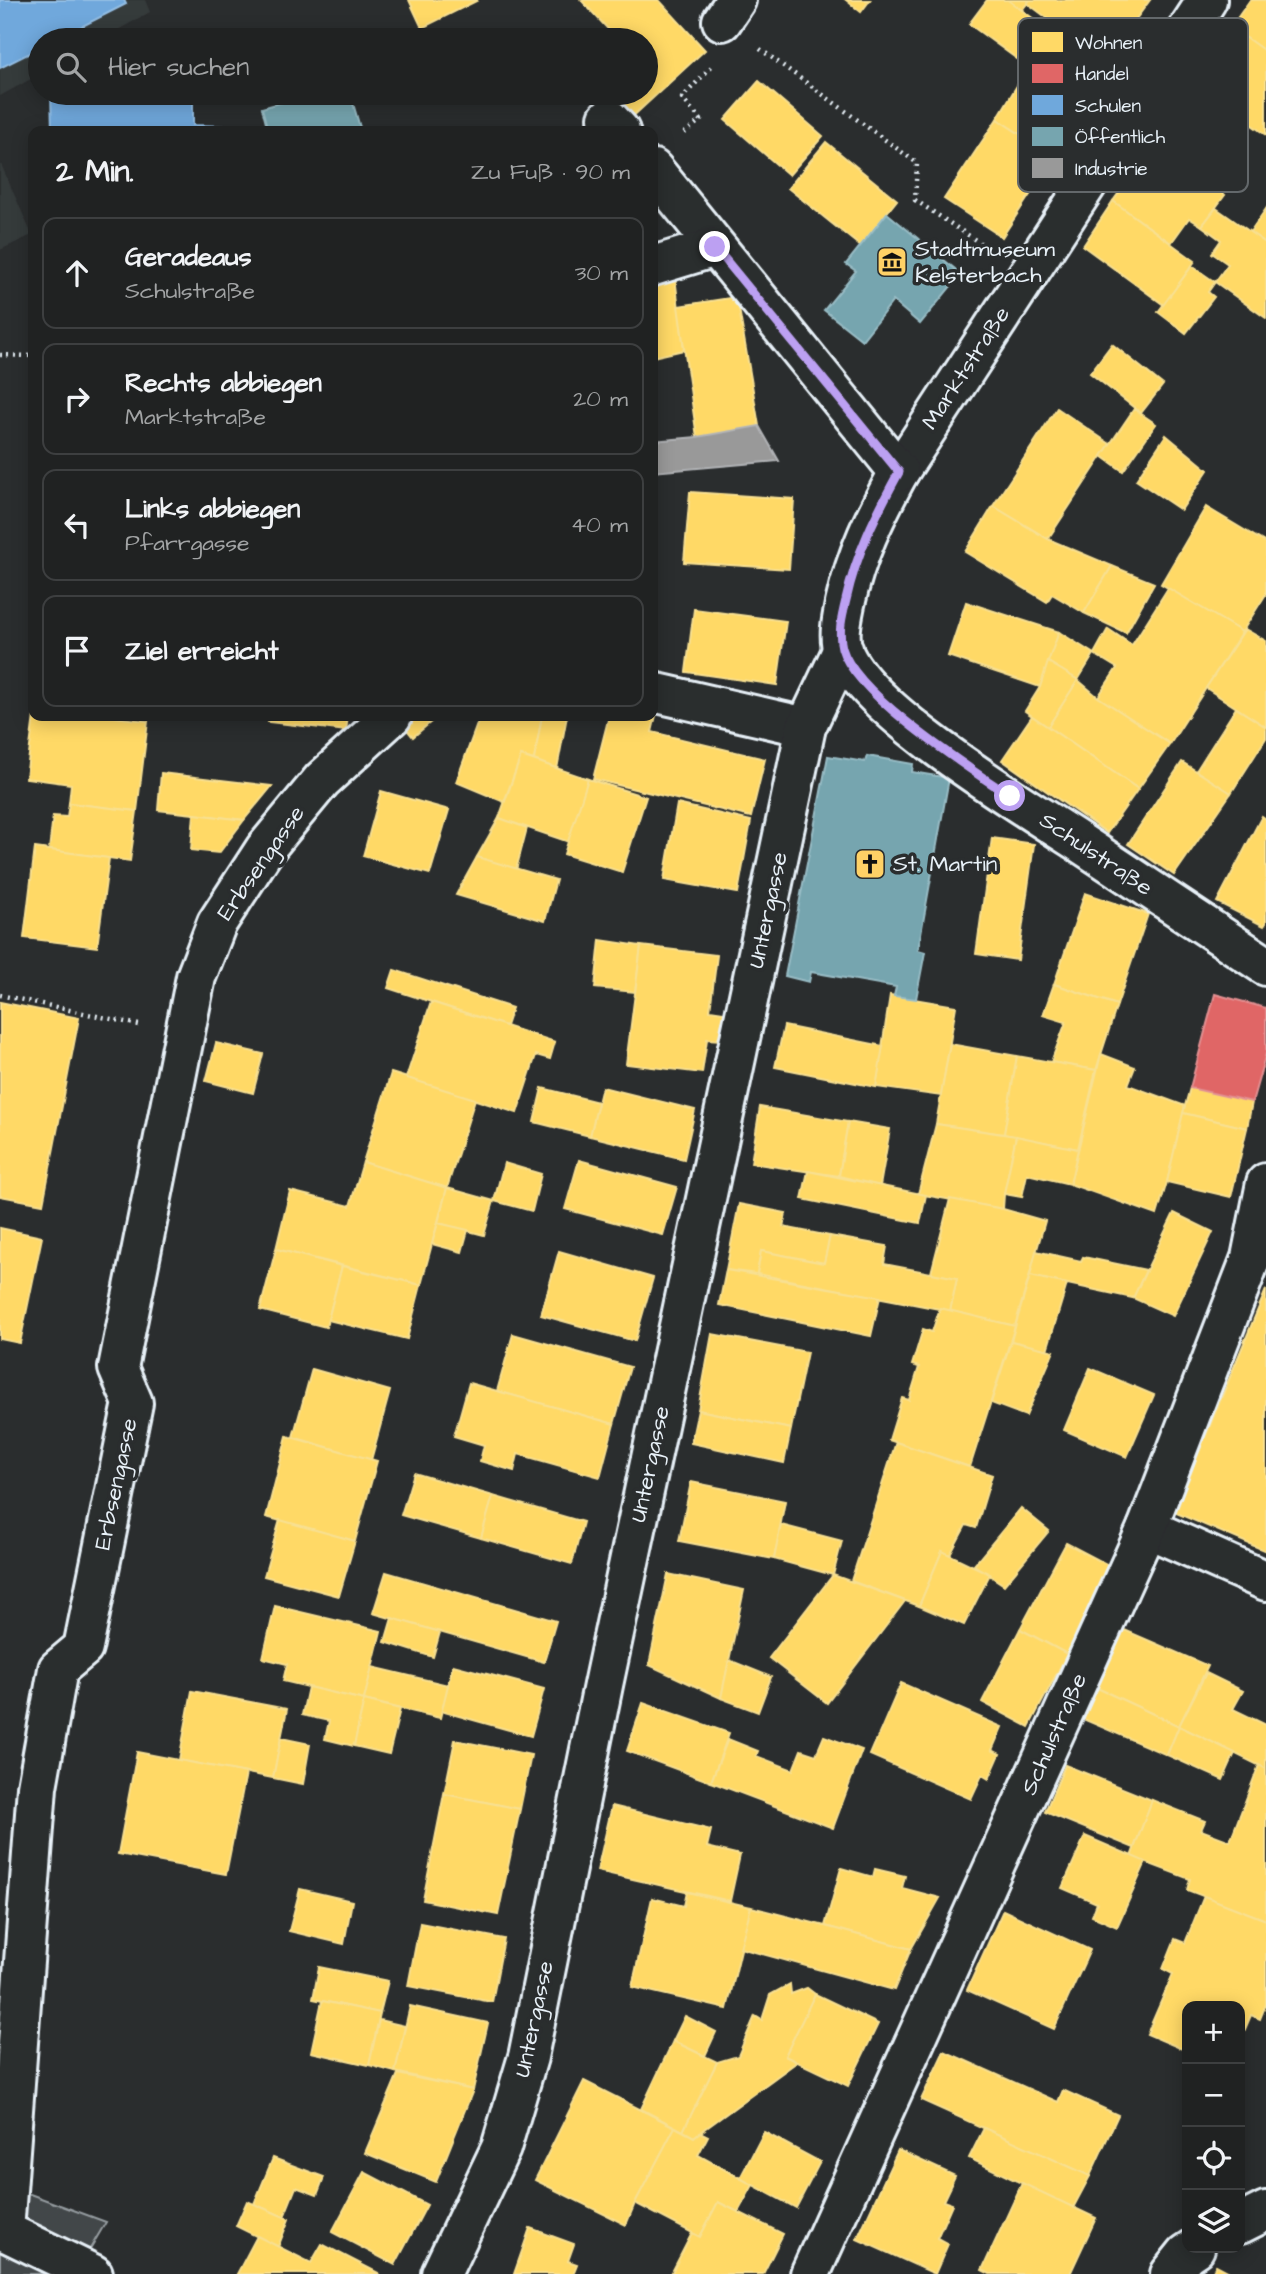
<!DOCTYPE html>
<html lang="de">
<meta charset="utf-8">
<style>
:root{--surface:#202222;--page:#282a2a;--text:#f1f3f6;--muted:#a2a4a5;--line:#3d3f40}
body{margin:0;font-family:"Architects Daughter",sans-serif;background:var(--page);color:var(--text)}
.controls{position:absolute;right:21px;bottom:21px;display:grid;overflow:hidden;border-radius:14px;box-shadow:0 4px 18px #0003}
.controls button{width:63px;height:63px;display:grid;place-items:center;padding:0;border:0;border-bottom:2px solid var(--line);background:var(--surface);color:var(--text);font:35px sans-serif}
.stop{position:absolute;width:21px;height:21px;margin:-16px;border:5px solid #bca0f2;border-radius:50%;background:#fff}
.stop.end{background:#bca0f2;border-color:#fff;box-shadow:0 2px 7px #0008}
.list{margin:0;padding:0;list-style:none}
h2{display:flex;justify-content:space-between;align-items:center;height:91px;margin:0;padding:0 28px;font-size:30px}
h2 small{font-size:23px;font-weight:400;color:var(--muted)}
.list li{display:grid;grid-template-columns:46px 1fr auto;gap:21px;align-items:center;box-sizing:border-box;height:112px;margin:0 14px 14px;padding:0 14px;border:2px solid var(--line);border-radius:14px}
.list b{display:block;font-size:26px;white-space:nowrap}
.list p{margin:0;font-size:23px;white-space:nowrap;color:var(--muted)}
.list em{font-size:23px;font-style:normal;color:var(--muted)}
.icon{flex:none;width:38px;height:38px;fill:none;stroke:currentColor;stroke-width:2;stroke-linecap:round;stroke-linejoin:round}
.map{position:relative;flex:none;width:1266px;height:2274px;overflow:hidden}
.search{position:absolute;background:var(--surface);box-shadow:0 4px 18px #0003;left:28px;top:28px;width:630px;height:77px;display:flex;align-items:center;gap:18px;box-sizing:border-box;padding:0 24px;border-radius:38px;color:var(--muted);font-size:26px}
.panel{position:absolute;background:var(--surface);box-shadow:0 4px 18px #0003;left:28px;top:126px;width:630px;height:595px;border-radius:14px}
.map>svg:first-child{display:block}
.built{fill:#363a3b}
.green{fill:#424648;stroke:#959ca0;stroke-width:2}
.homes{fill:#ffd966;stroke:#f8e092;stroke-width:2}
.shops{fill:#e06666;stroke:#e29092;stroke-width:2}
.schools{fill:#6fa8dc;stroke:#93bee4;stroke-width:2}
.public{fill:#76a5af;stroke:#98bcc5;stroke-width:2}
.industry{fill:#999;stroke:#b1b3b6;stroke-width:2}
.lines{fill:none;stroke-linecap:round;stroke-linejoin:round}
.minor-casing{stroke:#e8f1f8;stroke-width:44}
.path{stroke:#e8f1f8;stroke-width:4.5;stroke-dasharray:2 5;stroke-linecap:butt}
.minor{stroke:#2a2d2e;stroke-width:38}
.route{stroke:#bca0f2;stroke-width:9}
.labels{text-anchor:middle;dominant-baseline:central;stroke-width:7;stroke-linejoin:round;paint-order:stroke}
.poi-label{font-size:23px;fill:#e8f1f8;stroke:#2a2d2e;text-anchor:start}
.street-label{font-size:23px;fill:#e8f1f8;stroke:#2a2d2e}
.key{fill:#2a2d2e;stroke:#63686b;stroke-width:2}
.key-label{font-size:19px;fill:#e8f1f8}
</style>
<div class="map">
<svg width="1266" height="2274" viewBox="0 0 1266 2274">
<rect width="100%" height="100%" fill="#2a2d2e"/>
<filter id="ink" filterUnits="userSpaceOnUse"><feTurbulence type="fractalNoise" baseFrequency=".0143" numOctaves="2"/><feDisplacementMap in="SourceGraphic" scale="14" xChannelSelector="R" yChannelSelector="G"/><feConvolveMatrix kernelMatrix="1 2 1 2 8 2 1 2 1" color-interpolation-filters="sRGB"/></filter>
<g filter="url(#ink)">
<g class="built">
<path d="M0,0H145L150,12L100,40H40V74L0,96Z"/>
<path d="M0,162L32,235L0,250Z"/>
</g>
<path class="green" d="M0,2183L106,2222L75,2274H0Z"/>
<g class="homes">
<path d="M409,0H478L422,28Z"/>
<path d="M581,0H659L705,50L630,119L605,93H646V40H618Z"/>
<path d="M846,0H870L861,12Z"/>
<path d="M987,0H1008L1053,33L1028,67L969,24Z"/>
<path d="M1008,0H1030L1022,10Z"/>
<path d="M1030,0H1150L1105,61L1027,3Z"/>
<path d="M1250,0H1266V52L1231,27Z"/>
<path d="M1231,27L1266,52V135L1192,82Z"/>
<path d="M1049,38L1107,80L1055,157L997,119L1028,67Z"/>
<path d="M759,81L823,136L789,175L725,120Z"/>
<path d="M1175,115L1232,155L1211,184L1225,195L1202,226L1189,218L1171,243L1113,201Z"/>
<path d="M997,119L1055,157L1002,237L944,199Z"/>
<path d="M826,142L897,200L860,246L788,188Z"/>
<path d="M1113,201L1195,261L1164,305L1083,246Z"/>
<path d="M1216,208L1266,243V318L1215,282L1228,264L1212,253L1221,240L1202,226Z"/>
<path d="M1266,209V243L1250,232Z"/>
<path d="M1192,266L1215,282L1208,292L1214,297L1186,333L1158,312Z"/>
<path d="M675,277L684,350L653,357V282Z"/>
<path d="M737,297L759,426L697,437L678,306Z"/>
<path d="M1112,344L1163,385L1141,413L1090,373Z"/>
<path d="M1057,408L1110,444L1048,539L993,506Z"/>
<path d="M1134,409L1156,424L1123,471L1102,456Z"/>
<path d="M1166,435L1208,470L1181,510L1136,480Z"/>
<path d="M690,492L794,499L789,569L684,562Z"/>
<path d="M993,506L1048,539L1112,566L1084,613L1052,594L1047,602L965,552Z"/>
<path d="M1206,507L1266,543V594L1242,632L1161,584Z"/>
<path d="M1112,566L1154,583L1126,633L1084,613Z"/>
<path d="M1168,588L1242,632L1170,744L1098,697L1117,668L1094,654L1108,629L1132,645Z"/>
<path d="M966,602L1059,632L1040,687L948,656Z"/>
<path d="M694,609L786,621L777,685L686,672Z"/>
<path d="M1245,629L1266,641V727L1206,688Z"/>
<path d="M1059,632L1094,654L1078,680L1048,662Z"/>
<path d="M1048,662L1078,680L1048,727L1025,711L1040,687Z"/>
<path d="M1078,680L1098,697L1170,744L1138,789L1048,727Z"/>
<path d="M653,702L659,703L652,732L765,759L751,817L593,779L609,716H653Z"/>
<path d="M1236,708L1266,727V738L1231,793L1196,771Z"/>
<path d="M34,716H106L148,721L137,811L69,803L71,784L26,778Z"/>
<path d="M269,716H348L346,731L268,722Z"/>
<path d="M404,716H438L413,737L399,720Z"/>
<path d="M480,716H542L534,760L521,756L504,802L456,782Z"/>
<path d="M542,716H567L557,769L534,760Z"/>
<path d="M1032,716L1138,789L1107,833L1002,760Z"/>
<path d="M521,756L588,779L569,842L499,818Z"/>
<path d="M1182,762L1231,793L1174,875L1128,844Z"/>
<path d="M161,773L272,786L244,820L194,814L158,810Z"/>
<path d="M588,779L646,797L622,872L564,854Z"/>
<path d="M381,791L449,810L430,874L363,856Z"/>
<path d="M69,803L137,811L130,861L49,850L53,816L67,817Z"/>
<path d="M677,804L751,821L738,893L664,880Z"/>
<path d="M194,814L244,820L219,853L191,850Z"/>
<path d="M1262,816L1266,819V923L1264,926L1217,902Z"/>
<path d="M499,818L527,828L516,870L477,857Z"/>
<path d="M992,838L1034,844L1018,960L976,954Z"/>
<path d="M35,848L109,858L97,947L24,938Z"/>
<path d="M477,857L556,880L545,921L456,895Z"/>
<path d="M1085,893L1148,914L1117,1005L1054,984Z"/>
<path d="M600,940L641,946L635,992L595,988Z"/>
<path d="M641,946L717,955L710,1010L724,1012L721,1040L707,1039L702,1073L626,1064Z"/>
<path d="M394,970L512,1008L506,1026L388,988Z"/>
<path d="M1054,984L1117,1005L1096,1070L1051,1062L1066,1022L1043,1015Z"/>
<path d="M890,995L956,1006L941,1096L876,1087Z"/>
<path d="M0,1002L79,1018L43,1204L0,1196Z"/>
<path d="M431,1002L555,1042L550,1059L536,1055L517,1113L406,1078Z"/>
<path d="M784,1026L883,1046L876,1087L775,1067Z"/>
<path d="M216,1043L263,1054L253,1093L206,1081Z"/>
<path d="M950,1044L1017,1056L1004,1134L936,1124Z"/>
<path d="M1101,1054L1135,1067L1128,1085L1185,1106L1167,1182L1157,1215L1070,1184Z"/>
<path d="M1017,1056L1096,1070L1078,1149L1004,1134Z"/>
<path d="M391,1073L475,1099L447,1188L363,1162Z"/>
<path d="M602,1087L695,1110L684,1159L590,1136Z"/>
<path d="M542,1088L598,1102L590,1136L534,1122Z"/>
<path d="M1190,1088L1252,1102L1247,1128L1183,1113Z"/>
<path d="M760,1107L848,1122L839,1176L751,1163Z"/>
<path d="M1183,1113L1247,1128L1231,1197L1167,1182Z"/>
<path d="M848,1122L890,1129L880,1186L839,1176Z"/>
<path d="M936,1124L1016,1136L1004,1194L1003,1209L918,1194Z"/>
<path d="M1016,1136L1078,1149L1070,1184L1027,1174L1022,1197L1004,1194Z"/>
<path d="M579,1160L677,1187L663,1235L565,1209Z"/>
<path d="M363,1162L447,1188L421,1285L276,1249L290,1191L350,1206Z"/>
<path d="M504,1163L541,1174L532,1211L494,1201Z"/>
<path d="M808,1171L926,1195L920,1223L802,1199Z"/>
<path d="M447,1188L494,1201L484,1235L438,1223Z"/>
<path d="M950,1199L1003,1209L1045,1221L1015,1326L950,1311L957,1278L931,1273Z"/>
<path d="M739,1204L786,1213L783,1227L830,1236L824,1263L761,1251L757,1274L726,1270Z"/>
<path d="M1174,1213L1213,1232L1173,1316L1133,1298Z"/>
<path d="M438,1223L468,1230L462,1252L432,1244Z"/>
<path d="M0,1228L42,1237L20,1343L0,1339Z"/>
<path d="M830,1236L887,1246L884,1264L957,1278L950,1311L757,1274L761,1251L824,1263Z"/>
<path d="M276,1249L342,1266L326,1327L260,1310Z"/>
<path d="M559,1251L653,1278L635,1341L541,1315Z"/>
<path d="M1036,1251L1081,1261L1083,1257L1146,1270L1133,1298L1030,1276Z"/>
<path d="M342,1266L421,1285L407,1339L328,1320Z"/>
<path d="M726,1270L880,1297L871,1336L719,1305Z"/>
<path d="M1030,1276L1067,1284L1047,1350L1011,1341Z"/>
<path d="M1266,1290V1551L1174,1512Z"/>
<path d="M940,1308L1015,1326L970,1467L889,1440L902,1398L909,1400L919,1367L912,1365L923,1329L932,1332Z"/>
<path d="M513,1334L630,1367L614,1424L497,1391Z"/>
<path d="M712,1334L807,1352L791,1429L698,1410Z"/>
<path d="M1011,1341L1054,1351L1026,1416L991,1403Z"/>
<path d="M1090,1368L1154,1395L1127,1457L1064,1430Z"/>
<path d="M312,1369L390,1391L371,1460L293,1437Z"/>
<path d="M469,1383L614,1424L600,1477L518,1454L514,1471L480,1461L484,1445L454,1436Z"/>
<path d="M698,1410L791,1429L784,1463L691,1443Z"/>
<path d="M287,1436L377,1461L355,1541L266,1517Z"/>
<path d="M896,1442L992,1475L976,1528L966,1525L950,1555L942,1551L919,1606L851,1581Z"/>
<path d="M414,1473L493,1496L481,1538L401,1515Z"/>
<path d="M691,1482L785,1501L774,1559L679,1541Z"/>
<path d="M493,1496L583,1522L572,1564L481,1538Z"/>
<path d="M1021,1508L1049,1531L1004,1585L974,1565Z"/>
<path d="M280,1520L355,1541L339,1596L264,1576Z"/>
<path d="M781,1525L842,1541L833,1575L774,1559Z"/>
<path d="M1066,1543L1112,1567L1067,1654L1020,1629Z"/>
<path d="M942,1551L990,1574L964,1625L919,1606Z"/>
<path d="M386,1572L556,1621L544,1662L373,1613Z"/>
<path d="M668,1574L744,1590L721,1698L649,1665Z"/>
<path d="M833,1575L905,1601L827,1703L769,1658Z"/>
<path d="M275,1606L381,1631L364,1700L283,1681L287,1664L263,1658Z"/>
<path d="M392,1618L440,1632L433,1657L385,1642Z"/>
<path d="M1020,1629L1067,1654L1029,1727L982,1702Z"/>
<path d="M1122,1629L1208,1666L1179,1726L1097,1688Z"/>
<path d="M729,1660L771,1677L758,1712L721,1698Z"/>
<path d="M453,1665L544,1689L531,1736L441,1711Z"/>
<path d="M372,1667L448,1685L440,1718L364,1700Z"/>
<path d="M1206,1673L1243,1691L1233,1709L1266,1725V1769L1179,1726Z"/>
<path d="M901,1683L1002,1727L992,1750L1000,1754L989,1779L982,1775L971,1799L870,1755Z"/>
<path d="M308,1687L364,1700L354,1746L325,1739L329,1721L302,1715Z"/>
<path d="M1097,1688L1179,1726L1167,1755L1083,1719Z"/>
<path d="M192,1691L287,1709L273,1778L179,1760Z"/>
<path d="M364,1700L400,1709L389,1754L354,1746Z"/>
<path d="M643,1703L729,1733L711,1782L627,1751Z"/>
<path d="M1179,1726L1235,1753L1223,1780L1167,1755Z"/>
<path d="M824,1736L862,1750L833,1828L711,1782L728,1739L758,1751L756,1756L793,1770L801,1750L816,1755Z"/>
<path d="M281,1738L310,1744L303,1784L273,1778Z"/>
<path d="M455,1740L531,1755L520,1809L444,1794Z"/>
<path d="M137,1752L246,1773L226,1874L118,1854Z"/>
<path d="M1065,1765L1152,1800L1134,1848L1045,1812Z"/>
<path d="M1259,1765L1266,1769V1920L1187,1890L1190,1879L1131,1857L1152,1800L1205,1821L1201,1830L1230,1841Z"/>
<path d="M444,1794L520,1809L498,1915L423,1900Z"/>
<path d="M612,1806L711,1830L707,1847L740,1855L730,1901L597,1871Z"/>
<path d="M1085,1836L1146,1862L1117,1927L1092,1916L1097,1903L1062,1888Z"/>
<path d="M841,1868L873,1877L875,1869L905,1876L902,1888L940,1898L911,1949L825,1926Z"/>
<path d="M300,1889L352,1901L344,1944L289,1931Z"/>
<path d="M687,1892L751,1907L727,2009L632,1987L652,1898L684,1906Z"/>
<path d="M1204,1896L1266,1920V2004L1260,2019L1251,2015L1240,2041V2006H1187V2051L1147,2034L1173,1974L1163,1969L1175,1939L1185,1943Z"/>
<path d="M751,1907L825,1926L911,1949L894,1990L740,1948Z"/>
<path d="M1003,1910L1090,1950L1054,2029L967,1990Z"/>
<path d="M420,1923L504,1939L492,2002L408,1986Z"/>
<path d="M319,1967L388,1981L380,2013L313,1999Z"/>
<path d="M790,1984L791,1994L807,1988L815,1994L785,2056L797,2062L694,2137L683,2131L717,2062L738,2056L755,2016L762,2020L770,1995Z"/>
<path d="M815,1994L878,2024L848,2086L785,2056Z"/>
<path d="M322,2001L380,2013L369,2065L311,2052Z"/>
<path d="M410,2006L488,2023L473,2090L395,2072Z"/>
<path d="M685,2016L716,2032L705,2056L673,2041Z"/>
<path d="M379,2020L405,2026L395,2072L369,2065Z"/>
<path d="M673,2041L717,2062L683,2131L641,2109Z"/>
<path d="M944,2051L1058,2102L1063,2090L1118,2115L1090,2176L921,2100Z"/>
<path d="M398,2074L473,2090L436,2182L365,2153Z"/>
<path d="M584,2081L675,2127L635,2203L626,2225L535,2180Z"/>
<path d="M675,2127L694,2137L700,2132L708,2136L698,2155L753,2185L738,2212L718,2202L700,2237L635,2203Z"/>
<path d="M984,2128L1090,2176L1073,2208L969,2158Z"/>
<path d="M764,2132L820,2162L796,2208L740,2178Z"/>
<path d="M898,2150L955,2176L943,2201L952,2204L937,2238L948,2244L935,2274L857,2239Z"/>
<path d="M273,2158L324,2177L317,2195L296,2187L284,2217L254,2204Z"/>
<path d="M364,2172L427,2205L395,2265L332,2232Z"/>
<path d="M1022,2183L1096,2218L1070,2274H990L982,2270Z"/>
<path d="M247,2201L289,2219L278,2247L236,2226Z"/>
<path d="M718,2202L783,2234L763,2274H671L692,2233L700,2237Z"/>
<path d="M530,2228L574,2244L568,2261L577,2264L573,2274H514Z"/>
<path d="M257,2236L311,2263L322,2244L380,2274H237Z"/>
<path d="M1216,2265L1233,2274H1211Z"/>
</g>
<path class="shops" d="M1215,994L1266,1008V1053L1252,1102L1190,1088Z"/>
<g class="schools">
<path d="M0,0H124L126,4L55,40H40V48L0,68Z"/>
<path d="M149,32L193,33V40H134Z"/>
<path d="M51,93H193V125L258,127V131H52Z"/>
</g>
<g class="public">
<path d="M315,93H350L361,131H268L262,108Z"/>
<path d="M887,213L961,274L920,324L893,301L862,340L824,310L856,271L846,264Z"/>
<path d="M828,756L865,762L867,756L913,764L912,772L949,778L918,950L925,952L916,999L894,996L896,987L811,972L809,982L785,976Z"/>
</g>
<path class="industry" d="M759,426L779,461L653,472V441L697,437Z"/>
<g class="lines">
<g class="minor-casing">
<g id="minor">
<path d="M1207,0L899,472C875,516 856,554 845,604C842,619 838,636 843,651C866,711 1019,803 1076,840C1139,882 1203,924 1266,966"/>
<path d="M722,21L736,0"/>
<path d="M608,118L620,131"/>
<path d="M653,169L899,472"/>
<path d="M653,266L715,247"/>
<path d="M653,692L806,727"/>
<path d="M1147,1528L1266,1581"/>
<path d="M1240,2224L1266,2211"/>
<path d="M93,2274L4,2231L37,1787L58,1669L83,1648L133,1403L118,1368L196,977L217,923L265,849L322,780L392,716"/>
<path d="M441,2274L501,2148L528,2057L603,1685L806,727L843,649"/>
<path d="M810,2274L1147,1528L1251,1258L1266,1183"/>
<path d="M1170,2274L1186,2254L1195,2248"/>
</g>
</g>
<g class="path">
<path d="M760,49L917,163L915,200L989,249"/>
<path d="M684,133L701,120L682,98L711,67"/>
<path d="M0,355L33,356"/>
<path d="M0,995L139,1025"/>
</g>
<use href="#minor" class="minor"/>
</g>
</g>
<g class="lines" filter="url(#ink)">
<path class="route" d="M715,247L899,472C876,514 856,554 846,600C842,616 838,632 842,648C855,695 969,768 1010,796"/>
</g>
<defs>
<g id="museum-square" transform="scale(1.575)"><rect x="-9" y="-9" width="18" height="18" rx="4" fill="#ffd166" stroke="#2a2d2e"/><path d="M0-6L6-3V-2H-6V-3ZM-5-1h2V3h-2ZM-1-1h2V3h-2ZM3-1h2V3H3ZM-6 4H6V6H-6Z" fill="#111"/></g>
<g id="church-square" transform="scale(1.575)"><rect x="-9" y="-9" width="18" height="18" rx="4" fill="#ffd166" stroke="#2a2d2e"/><path d="M-1.2-6h2.4v3.5h3.3v2.4h-3.3V6h-2.4V-.1h-3.3v-2.4h3.3Z" fill="#111"/></g>
</defs>
<g fill-rule="evenodd">
<use href="#museum-square" x="892" y="262"/>
<use href="#church-square" x="870" y="864"/>
</g>
<g class="labels">
<g class="poi-label">
<text x="915" y="249">Stadtmuseum<tspan x="915" dy="26">Kelsterbach</tspan></text>
<text x="893" y="864">St. Martin</text>
</g>
<g class="street-label">
<text transform="translate(966 368) rotate(-57)">Marktstraße</text>
<text transform="translate(1096 854) rotate(34)">Schulstraße</text>
<text transform="translate(261 863) rotate(-55)">Erbsengasse</text>
<text transform="translate(768 910) rotate(-78)">Untergasse</text>
<text transform="translate(650 1464) rotate(-78)">Untergasse</text>
<text transform="translate(116 1484) rotate(-78)">Erbsengasse</text>
<text transform="translate(1054 1734) rotate(-66)">Schulstraße</text>
<text transform="translate(534 2019) rotate(-78)">Untergasse</text>
</g>
</g>
<rect x="1018" y="18" width="230" height="174" rx="10" class="key"/>
<rect x="1032" y="32" width="31" height="20" fill="#ffd966"/>
<rect x="1032" y="64" width="31" height="19" fill="#e06666"/>
<rect x="1032" y="95" width="31" height="20" fill="#6fa8dc"/>
<rect x="1032" y="127" width="31" height="19" fill="#76a5af"/>
<rect x="1032" y="158" width="31" height="20" fill="#999"/>
<g class="key-label">
<text x="1075" y="49">Wohnen</text>
<text x="1075" y="80">Handel</text>
<text x="1075" y="112">Schulen</text>
<text x="1075" y="143">Öffentlich</text>
<text x="1075" y="175">Industrie</text>
</g>
</svg>
<div class="controls">
<button>+</button>
<button>−</button>
<button><svg class="icon" aria-label="locate" viewBox="0 0 24 24"><circle cx="12" cy="12" r="6"/><path d="M12 2v4M12 18v4M2 12h4M18 12h4"/></svg></button>
<button><svg class="icon" aria-label="layers" viewBox="0 0 24 24"><path d="M12 4l9 5-9 5-9-5zM3 14l9 5 9-5"/></svg></button>
</div>
<div class="stop" style="left:1010px;top:796px"></div>
<div class="stop end" style="left:715px;top:247px"></div>
<div class="search"><svg class="icon" aria-label="search" viewBox="0 0 24 24"><circle cx="10" cy="10" r="6"/><path d="M15 15l6 6"/></svg>Hier suchen</div>
<section class="panel">
<h2>2 Min.<small>Zu Fuß · 90 m</small></h2>
<ul class="list">
<li><svg class="icon" aria-label="ahead" viewBox="0 0 24 24"><path d="M12 20V5M6 11l6-6 6 6"/></svg><div><b>Geradeaus</b><p>Schulstraße</p></div><em>30 m</em></li>
<li><svg class="icon" aria-label="right" viewBox="0 0 24 24"><path d="M7 20v-9h11M14 6l5 5-5 5"/></svg><div><b>Rechts abbiegen</b><p>Marktstraße</p></div><em>20 m</em></li>
<li><svg class="icon" aria-label="left" viewBox="0 0 24 24"><path d="M17 20v-9H6M10 6l-5 5 5 5"/></svg><div><b>Links abbiegen</b><p>Pfarrgasse</p></div><em>40 m</em></li>
<li><svg class="icon" aria-label="arrive" viewBox="0 0 24 24"><path d="M6 21V4h12l-3 4 3 4H6"/></svg><div><b>Ziel erreicht</b></div></li>
</ul>
</section>
</div>
